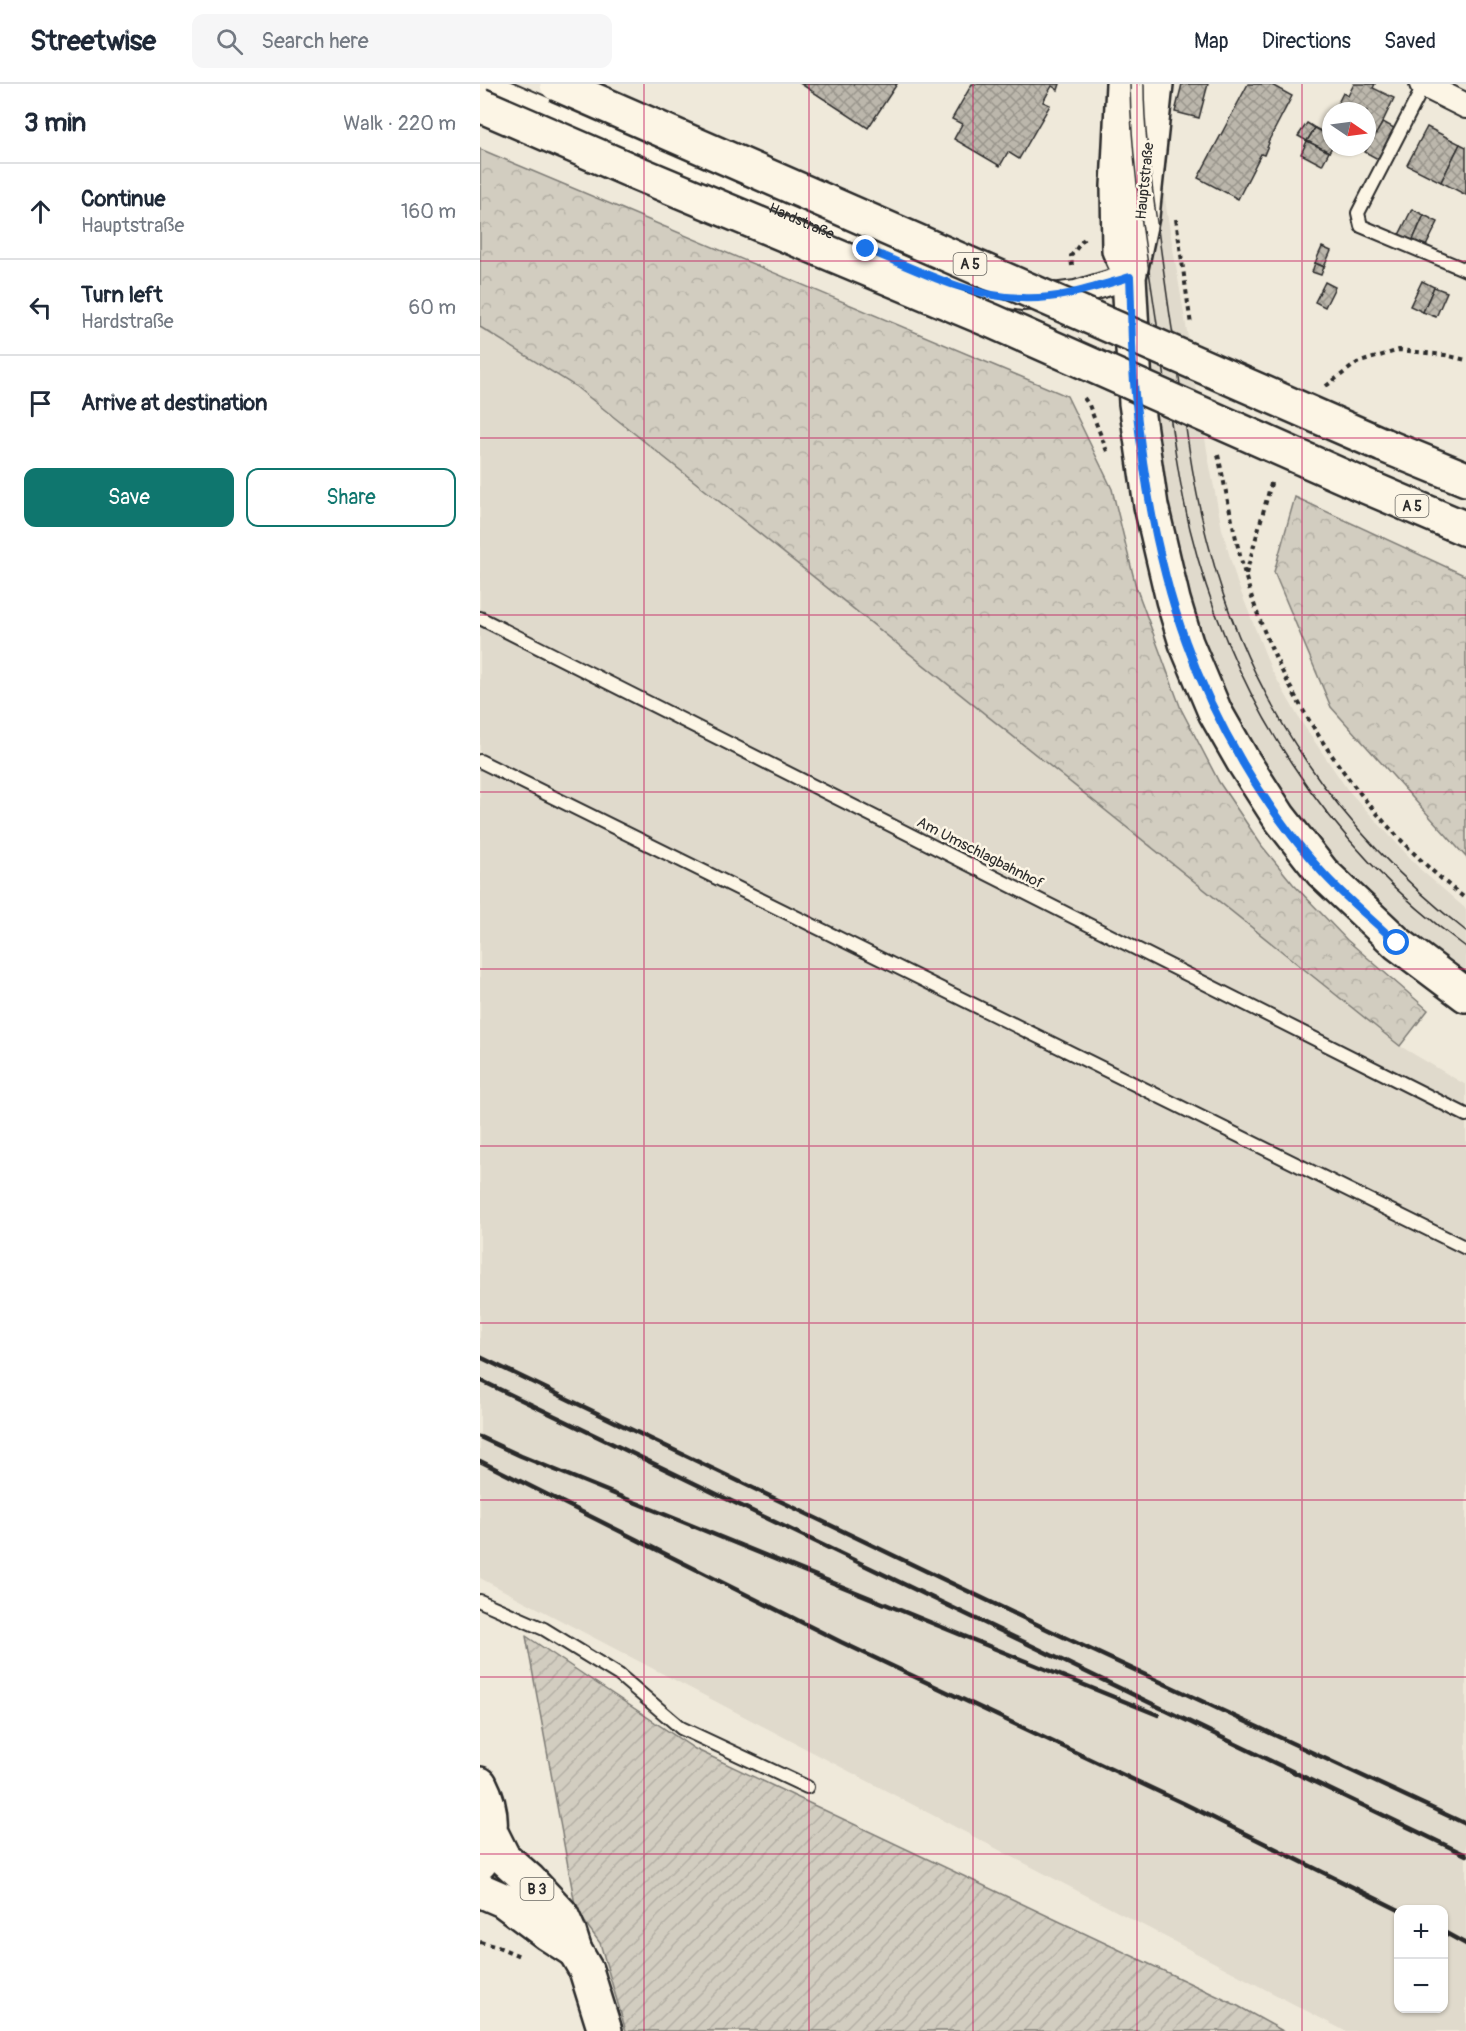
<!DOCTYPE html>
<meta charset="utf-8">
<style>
:root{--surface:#fff;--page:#f6f6f7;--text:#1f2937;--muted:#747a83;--line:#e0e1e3;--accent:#0f766e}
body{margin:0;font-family:Pangolin,sans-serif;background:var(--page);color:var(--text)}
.controls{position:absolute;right:18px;bottom:18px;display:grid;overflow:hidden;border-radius:12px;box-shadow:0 2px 4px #0004}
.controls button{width:54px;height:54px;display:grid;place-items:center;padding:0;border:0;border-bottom:2px solid var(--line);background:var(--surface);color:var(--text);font:30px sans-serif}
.compass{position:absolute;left:842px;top:18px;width:54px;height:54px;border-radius:50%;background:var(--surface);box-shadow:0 2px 4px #0004;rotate:103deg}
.stop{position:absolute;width:18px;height:18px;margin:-14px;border:4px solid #1a73e8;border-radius:50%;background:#fff}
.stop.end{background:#1a73e8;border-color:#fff;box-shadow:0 2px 6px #0008}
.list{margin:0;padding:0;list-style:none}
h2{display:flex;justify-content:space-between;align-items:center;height:78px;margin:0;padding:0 24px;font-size:26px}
h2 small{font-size:20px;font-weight:400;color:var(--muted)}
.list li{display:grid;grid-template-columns:39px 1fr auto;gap:18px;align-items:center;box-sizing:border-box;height:96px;padding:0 24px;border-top:2px solid var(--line)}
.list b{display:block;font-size:22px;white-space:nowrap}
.list p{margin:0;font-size:20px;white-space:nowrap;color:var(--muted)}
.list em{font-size:20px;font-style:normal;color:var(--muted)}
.actions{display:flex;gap:12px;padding:18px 24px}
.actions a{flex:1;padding:14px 0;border:2px solid var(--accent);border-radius:12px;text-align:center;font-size:21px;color:var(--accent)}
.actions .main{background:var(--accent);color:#fff}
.icon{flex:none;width:33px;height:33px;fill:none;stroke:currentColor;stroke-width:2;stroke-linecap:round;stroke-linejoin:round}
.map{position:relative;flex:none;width:986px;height:1947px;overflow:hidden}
header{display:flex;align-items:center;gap:36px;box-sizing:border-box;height:84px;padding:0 30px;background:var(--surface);border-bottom:2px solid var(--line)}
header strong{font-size:28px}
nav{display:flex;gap:33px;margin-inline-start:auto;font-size:21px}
.search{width:420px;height:54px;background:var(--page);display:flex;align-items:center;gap:15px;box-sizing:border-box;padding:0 21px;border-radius:12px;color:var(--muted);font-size:22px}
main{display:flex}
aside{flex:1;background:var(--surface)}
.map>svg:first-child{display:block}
.built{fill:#e0dacc;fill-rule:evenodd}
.forest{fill:url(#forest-crowns);stroke:#7e7c76;stroke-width:1.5}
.garden{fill:url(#garden-furrows);stroke:#7e7c76;stroke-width:1.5}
.building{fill:url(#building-cross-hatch);stroke:#2b2b2b;stroke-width:1.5}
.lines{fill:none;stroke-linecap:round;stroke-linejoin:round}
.service-casing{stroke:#2b2b2b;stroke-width:16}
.minor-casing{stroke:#2b2b2b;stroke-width:28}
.secondary-casing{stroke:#2b2b2b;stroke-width:38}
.primary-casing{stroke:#2b2b2b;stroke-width:38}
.motorway-casing{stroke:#2b2b2b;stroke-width:38}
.path{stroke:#2b2b2b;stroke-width:4;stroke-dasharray:4.5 4.5;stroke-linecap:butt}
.service{stroke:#fcf5e5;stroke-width:12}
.minor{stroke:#fcf5e5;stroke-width:24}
.secondary{stroke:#fcf5e5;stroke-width:33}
.primary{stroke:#fcf5e5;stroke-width:33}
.motorway{stroke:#fcf5e5;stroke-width:33}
.tram{stroke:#2b2b2b;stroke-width:1.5}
.rail{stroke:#2b2b2b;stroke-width:4.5}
.motorway-bridge-casing{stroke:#2b2b2b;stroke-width:38;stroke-linecap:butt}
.motorway-bridge{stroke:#fcf5e5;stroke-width:33}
.route{stroke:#1a73e8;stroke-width:8}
.grid{fill:none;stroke:#c2185b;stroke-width:1.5;stroke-opacity:0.55}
.labels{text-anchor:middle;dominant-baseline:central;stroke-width:5;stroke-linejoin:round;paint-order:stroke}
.shield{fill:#fcf5e5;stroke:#6a6863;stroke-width:1.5}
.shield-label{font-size:14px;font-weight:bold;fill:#2b2b2b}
.street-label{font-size:15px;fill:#2b2b2b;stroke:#fcf5e5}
</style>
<header>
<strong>Streetwise</strong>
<div class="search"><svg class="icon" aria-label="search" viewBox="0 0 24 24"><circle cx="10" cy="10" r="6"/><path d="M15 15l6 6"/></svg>Search here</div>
<nav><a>Map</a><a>Directions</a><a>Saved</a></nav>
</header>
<main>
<aside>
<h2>3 min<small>Walk · 220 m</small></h2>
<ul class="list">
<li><svg class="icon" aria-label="ahead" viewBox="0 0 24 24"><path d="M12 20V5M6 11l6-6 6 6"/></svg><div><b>Continue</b><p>Hauptstraße</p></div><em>160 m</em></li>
<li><svg class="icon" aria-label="left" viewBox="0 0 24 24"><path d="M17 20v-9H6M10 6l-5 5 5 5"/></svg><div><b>Turn left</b><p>Hardstraße</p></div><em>60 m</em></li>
<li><svg class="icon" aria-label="arrive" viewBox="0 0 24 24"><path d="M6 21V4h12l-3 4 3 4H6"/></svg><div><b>Arrive at destination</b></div></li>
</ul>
<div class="actions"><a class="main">Save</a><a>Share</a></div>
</aside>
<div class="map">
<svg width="986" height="1947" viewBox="0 0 986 1947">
<defs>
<pattern id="forest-crowns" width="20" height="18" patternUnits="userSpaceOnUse" patternTransform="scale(1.5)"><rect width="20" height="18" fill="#d2cdc0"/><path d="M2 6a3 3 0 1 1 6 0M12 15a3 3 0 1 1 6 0" fill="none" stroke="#b4b0a5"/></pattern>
<pattern id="garden-furrows" width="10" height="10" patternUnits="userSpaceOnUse" patternTransform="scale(1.5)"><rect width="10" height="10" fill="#d2cdc0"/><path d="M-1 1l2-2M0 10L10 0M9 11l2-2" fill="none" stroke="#b4b0a5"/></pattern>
<pattern id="building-cross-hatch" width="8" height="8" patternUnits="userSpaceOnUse" patternTransform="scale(1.5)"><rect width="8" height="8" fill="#bcb7ac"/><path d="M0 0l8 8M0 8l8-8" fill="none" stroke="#99958c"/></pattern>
</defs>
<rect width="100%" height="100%" fill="#efe9da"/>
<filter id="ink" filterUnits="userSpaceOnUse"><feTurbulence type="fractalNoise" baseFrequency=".0167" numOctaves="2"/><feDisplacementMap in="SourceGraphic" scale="12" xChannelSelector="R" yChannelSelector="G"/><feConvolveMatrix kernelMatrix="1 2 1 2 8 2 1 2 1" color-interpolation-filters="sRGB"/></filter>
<g filter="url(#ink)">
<g class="built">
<path d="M677,57L687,129L728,372L742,445L757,498L791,585L820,636L867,705L941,786L986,825V890L891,816L848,771L810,723L778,672L751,623L734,586L720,547L690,448L673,349L668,185Z"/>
<path d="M0,243L95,302L920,962L986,1001V1947H865L0,1494ZM918,1826H964V1924H918Z"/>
</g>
<g class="forest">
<path d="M0,65L587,312L632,405L656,503L701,625L739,698L782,762L813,800L867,856L948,926L920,962L95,302L0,243Z"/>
<path d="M815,413L986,492V773L851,623L794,488Z"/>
</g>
<path class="garden" d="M46,1552L215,1665L758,1922L803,1947H146L120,1859L96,1826Z"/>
<g class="building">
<path d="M321,0H417L388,44Z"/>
<path d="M492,0H580L578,6L572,2L563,18L570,21L539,75L528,68L520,82L474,55L482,40L472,35Z"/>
<path d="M702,0H728L719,34L695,28Z"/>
<path d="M768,0H790L812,12L788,58L789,59L784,71L781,70L758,115L718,94Z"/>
<path d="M874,0H895L893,4L914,14L893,58L887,55V27H854L863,9L868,12Z"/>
<path d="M903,38L914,44L898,75L885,68Z"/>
<path d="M827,39L835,44L827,57L818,52Z"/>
<path d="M947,43L980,60L961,98L927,81Z"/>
<path d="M835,44L851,52L852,63L849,68L827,57Z"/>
<path d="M827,57L849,68L842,81L821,70Z"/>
<path d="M980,60L986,63V111L961,98Z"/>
<path d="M932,125L944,131L932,158L919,151Z"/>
<path d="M944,131L958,138L945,164L932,158Z"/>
<path d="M842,163L851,167L844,183L835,179Z"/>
<path d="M835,179L844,183L841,191L832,188Z"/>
<path d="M942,197L954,203L943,228L930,222Z"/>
<path d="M845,198L855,203L845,223L835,218Z"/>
<path d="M954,203L967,208L956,233L943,228Z"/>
</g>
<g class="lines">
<g class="service-casing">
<g id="service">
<path d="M944,1L878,129L881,142L986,186"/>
<path d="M0,534L986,1031"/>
<path d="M0,677L986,1164"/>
<path d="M0,1517L64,1545L139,1591L201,1644L327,1703"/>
</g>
</g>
<g class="minor-casing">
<g id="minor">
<path id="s1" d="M5,0L386,165L484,205L542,214L565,213L596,209L649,193"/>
<path d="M942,0L986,22"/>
</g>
</g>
<g class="secondary-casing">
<g id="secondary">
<path d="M643,0L638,102L639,166L644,177"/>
<path d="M676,0L662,132L649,193L656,319L671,422L693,516L706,559L735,628L763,677L799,733L842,788L917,859L986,911"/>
</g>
</g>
<g class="primary-casing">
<g id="primary">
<path d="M0,1700C14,1727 14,1752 0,1779"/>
<path d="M11,1749L23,1773L49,1796L81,1830L89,1848L95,1867L106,1886L125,1947"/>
<path d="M0,1806L23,1816L67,1849L95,1867"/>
</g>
</g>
<g class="motorway-casing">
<g id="motorway">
<path d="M903,361L986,395"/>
<path d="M878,399L986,445"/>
</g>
</g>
<g class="path">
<path d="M696,135L711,241"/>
<path d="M592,182L591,172L606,152"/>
<path d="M846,302L877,279L919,266L965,271L986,276"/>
<path d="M604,314L609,321L628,370"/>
<path d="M738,371C750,424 759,480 778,531C817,638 897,746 986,815"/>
<path d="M766,490L792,396"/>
<path d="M0,1858L18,1863L42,1873"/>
</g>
<use href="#service" class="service"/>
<use href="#minor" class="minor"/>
<use href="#secondary" class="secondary"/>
<use href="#primary" class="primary"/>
<use href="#motorway" class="motorway"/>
<g class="tram">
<path d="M650,0C651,85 667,170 679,254C689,318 695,382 710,445C751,612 847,762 986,863"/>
<path d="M664,0C664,44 670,88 676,131C682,173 687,216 694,257C704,327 711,398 730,466C770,619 862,750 986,847"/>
</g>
<g class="rail">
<path d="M0,1273L573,1548L986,1740"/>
<path d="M0,1296L986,1771"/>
<path d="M0,1353L41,1372L678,1631"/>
<path d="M0,1377L361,1558L705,1720L919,1826"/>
<path d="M964,1848L986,1860"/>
</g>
<g class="motorway-bridge-casing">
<g id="motorway-bridge">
<path d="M77,0L903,361"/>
<path d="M0,21L150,86L512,237L878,399"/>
</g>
</g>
<use href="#motorway-bridge" class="motorway-bridge"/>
</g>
</g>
<g class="lines" filter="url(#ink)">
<path class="route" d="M386,165C436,185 487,213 542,214C579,216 615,203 650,193C652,235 651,278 656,320C664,399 679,483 706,558C735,640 784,723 841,787C864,813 892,835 917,859"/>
</g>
<path class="grid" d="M164,0V1947M329,0V1947M493,0V1947M657,0V1947M822,0V1947M0,177H986M0,354H986M0,531H986M0,708H986M0,885H986M0,1062H986M0,1239H986M0,1416H986M0,1593H986M0,1770H986"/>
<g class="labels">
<g class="shield">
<rect x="473.5" y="169" width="33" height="22" rx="4.5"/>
<rect x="915.5" y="411" width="33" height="22" rx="4.5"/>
<rect x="40.5" y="1794" width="33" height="22" rx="4.5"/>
</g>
<g class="shield-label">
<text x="490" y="180">A 5</text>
<text x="932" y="422">A 5</text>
<text x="57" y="1805">B 3</text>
</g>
<g class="street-label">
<text transform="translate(665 97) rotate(-84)">Hauptstraße</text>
<text stroke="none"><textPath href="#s1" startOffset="345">Hardstraße</textPath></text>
<text transform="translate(500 769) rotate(27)">Am Umschlagbahnhof</text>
</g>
</g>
</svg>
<div class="controls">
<button>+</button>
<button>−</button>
</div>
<svg class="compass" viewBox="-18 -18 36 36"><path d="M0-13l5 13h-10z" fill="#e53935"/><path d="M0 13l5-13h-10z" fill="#747a83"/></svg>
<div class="stop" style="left:917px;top:859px"></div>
<div class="stop end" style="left:386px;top:165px"></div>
</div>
</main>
